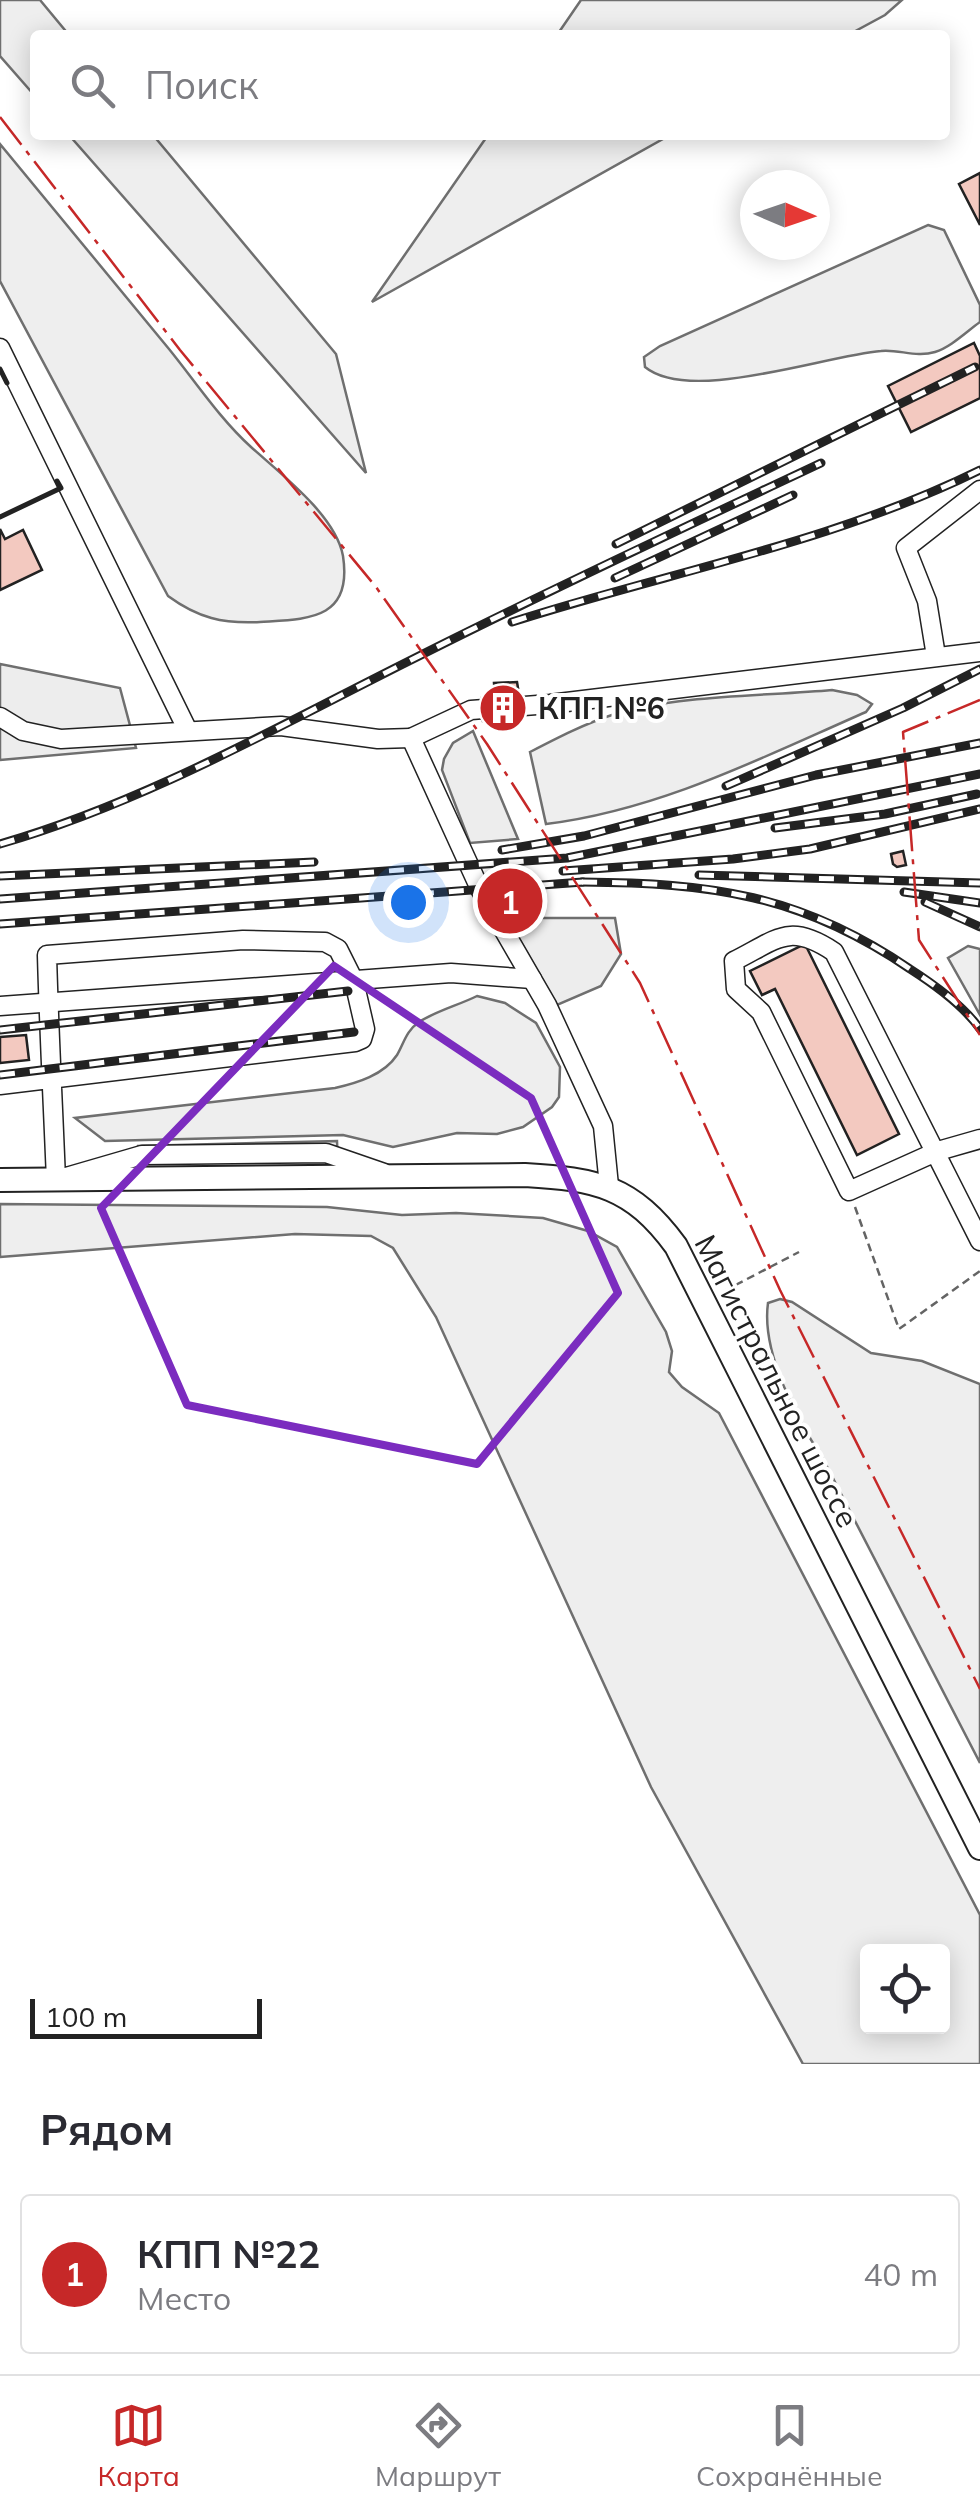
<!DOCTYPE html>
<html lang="ru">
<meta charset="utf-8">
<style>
:root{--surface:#fff;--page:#f2f2f3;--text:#2b2b33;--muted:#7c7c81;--line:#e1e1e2;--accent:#c62828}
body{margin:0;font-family:Mulish,sans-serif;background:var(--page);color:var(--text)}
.controls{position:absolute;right:30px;bottom:30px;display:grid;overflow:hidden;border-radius:10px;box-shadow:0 5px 25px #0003}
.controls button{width:90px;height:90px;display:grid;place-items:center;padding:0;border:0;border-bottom:2px solid var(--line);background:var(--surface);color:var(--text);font:50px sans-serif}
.compass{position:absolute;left:740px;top:170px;width:90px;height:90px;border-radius:50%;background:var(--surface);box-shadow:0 5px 25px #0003;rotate:92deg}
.scale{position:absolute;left:30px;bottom:25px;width:232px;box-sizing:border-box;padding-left:10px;border:5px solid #222;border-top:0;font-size:28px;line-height:35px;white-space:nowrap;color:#222;-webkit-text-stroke:8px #fff;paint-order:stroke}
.you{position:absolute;left:408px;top:902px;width:35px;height:35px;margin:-25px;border:8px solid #fff;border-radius:50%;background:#1a73e8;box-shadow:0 0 0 15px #1a73e833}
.badge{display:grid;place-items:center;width:65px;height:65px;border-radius:50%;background:var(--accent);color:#fff;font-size:32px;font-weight:700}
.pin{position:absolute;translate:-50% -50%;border:5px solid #fff;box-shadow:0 2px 10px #0006}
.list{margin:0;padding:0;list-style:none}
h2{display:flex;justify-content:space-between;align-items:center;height:130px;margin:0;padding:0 40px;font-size:42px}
h2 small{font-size:32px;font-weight:400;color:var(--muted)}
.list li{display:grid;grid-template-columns:65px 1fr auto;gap:30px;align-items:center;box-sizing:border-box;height:160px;margin:0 20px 20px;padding:0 20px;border:2px solid var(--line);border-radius:10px}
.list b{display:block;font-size:38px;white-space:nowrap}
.list p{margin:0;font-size:32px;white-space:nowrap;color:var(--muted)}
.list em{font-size:32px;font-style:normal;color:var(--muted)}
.icon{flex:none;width:55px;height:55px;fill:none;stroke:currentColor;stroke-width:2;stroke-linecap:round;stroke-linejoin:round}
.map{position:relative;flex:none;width:980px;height:2064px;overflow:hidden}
.search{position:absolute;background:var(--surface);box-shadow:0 5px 25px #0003;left:30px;right:30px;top:30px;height:110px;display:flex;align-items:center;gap:25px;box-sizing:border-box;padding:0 35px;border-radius:10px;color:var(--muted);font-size:38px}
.sheet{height:310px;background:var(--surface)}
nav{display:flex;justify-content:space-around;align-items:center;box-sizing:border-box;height:140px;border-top:2px solid var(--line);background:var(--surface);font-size:28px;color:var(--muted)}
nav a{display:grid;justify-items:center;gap:5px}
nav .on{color:var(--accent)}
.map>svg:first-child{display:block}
.green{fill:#eee;stroke:#6f6f6f;stroke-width:2.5;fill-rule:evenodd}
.parking{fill:#ededed;stroke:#6f6f6f;stroke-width:2.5}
.building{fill:#f3c9c0;stroke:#222;stroke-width:2.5}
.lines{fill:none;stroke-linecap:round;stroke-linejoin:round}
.minor-casing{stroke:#222;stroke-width:21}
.major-casing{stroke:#222;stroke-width:26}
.path{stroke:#646464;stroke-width:2.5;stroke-dasharray:8 5;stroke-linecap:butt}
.minor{stroke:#fff;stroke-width:18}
.major{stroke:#fff;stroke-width:22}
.rail-casing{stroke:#222;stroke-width:9}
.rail{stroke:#fff;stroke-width:5;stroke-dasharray:15;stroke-linecap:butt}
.wall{stroke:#222;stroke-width:5}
.power{stroke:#c62828;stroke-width:2.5;stroke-dasharray:35 8 5 8;stroke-linecap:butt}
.marked{fill:none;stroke:#7b2cbf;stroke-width:8;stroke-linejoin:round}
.labels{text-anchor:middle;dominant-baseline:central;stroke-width:8;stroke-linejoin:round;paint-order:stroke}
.poi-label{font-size:30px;font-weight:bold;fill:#222;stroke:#fff;text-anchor:start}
.street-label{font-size:30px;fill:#222;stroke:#fff}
</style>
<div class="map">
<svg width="980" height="2064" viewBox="0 0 980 2064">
<rect width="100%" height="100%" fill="#fff"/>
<g class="green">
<path d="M0,0H40L69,35H35V96L0,56Z"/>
<path d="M581,0H902L885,15L848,35H557Z"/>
<path d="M69,135H153L336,354L366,473Z"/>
<path d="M488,135H670L372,302Z"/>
<path d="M0,144C56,212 112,280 169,349C195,381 220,419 251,447C281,474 336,516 343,556C353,621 306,619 260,622C223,624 198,618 168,596L0,281Z"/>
<path d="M928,225L944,230L980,305V322C966,332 951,347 935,352C916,358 899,349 881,351C823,356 690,404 645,367L644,357L660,346Z"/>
<path d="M832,690L857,695L872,704L866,712C763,757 660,810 546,824L530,752C557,738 586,723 615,714C677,695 767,696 832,690Z"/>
<path d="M968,946L980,949V1015L948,958Z"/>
<path d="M477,996L505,1003L536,1023L560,1067L559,1097L552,1107L523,1127L497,1134L457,1133L393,1147L343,1135L105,1141L75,1118L335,1088C357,1083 384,1075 397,1055C404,1043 406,1031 419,1022C436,1011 459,1005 477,996Z"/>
<path d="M0,1204L327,1207L402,1215L456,1213L543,1218L588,1231L617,1247L666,1332L672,1351L669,1372L682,1387L719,1413L980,1915V2064H803L651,1787L436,1317L393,1248L371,1236L295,1234L0,1257ZM868,1952H942V2026H868Z"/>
<path d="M780,1299L792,1302L871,1353L922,1361L980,1384V1763L823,1459C797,1419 761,1353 768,1303Z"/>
</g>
<g class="parking">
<path d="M0,664L120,688L136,748L0,760Z"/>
<path d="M473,731L518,839L470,843L442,770L444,759L453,743Z"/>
<path d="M507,918H615L621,954L601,986L557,1005Z"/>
<path d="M337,1141L338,1167L132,1169L138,1146Z"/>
</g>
<g class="building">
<path d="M980,173V225L959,184Z"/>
<path d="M974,343L980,356V398L911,432L888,386Z"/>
<path d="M0,529L5,539L23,530L42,570L0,590Z"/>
<path d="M517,682L518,688L512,689V696H522L523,718L483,721L482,698L495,697L494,683Z"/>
<path d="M903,851L906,865L897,867L893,864L891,854Z"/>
<path d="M516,895V906L505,907L504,896Z"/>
<path d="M805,944L899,1134L857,1155L775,989L762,995L750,971Z"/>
<path d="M26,1035L29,1060L0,1063V1037Z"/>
</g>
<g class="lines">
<g class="minor-casing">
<g id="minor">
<path d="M0,348L187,729"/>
<path d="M936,656L927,601L906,548L980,490"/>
<path d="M0,717L23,731L61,739L281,726L378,739L411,738"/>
<path d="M0,1006L451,973L532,979"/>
<path d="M0,1085L355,1042L362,1039L365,1029L354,981L338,949L325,942L243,940L47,955C49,1030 53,1105 56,1180L142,1155L326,1153L384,1173"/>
<path d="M980,1139L938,1151L849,1191L761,1012L736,989L734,961C778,939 789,922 834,952L980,1241"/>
<path d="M609,1186L603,1126L547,1005L480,889L411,738L471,710L550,704L980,652"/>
</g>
</g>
<g class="major-casing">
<path id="major" d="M0,1180L525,1175C596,1179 632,1186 676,1246L980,1848"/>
</g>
<g class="path">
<path d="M855,1207L899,1329L980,1271"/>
<path d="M724,1291L799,1252"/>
</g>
<use href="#minor" class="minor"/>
<use href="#major" class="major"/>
<g class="rail-casing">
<g id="rail">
<path d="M616,544L975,367"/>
<path d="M615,578L793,495"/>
<path d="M512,622C668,572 832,543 980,470"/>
<path d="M726,786L903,708L980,669"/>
<path d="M775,828L885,814L977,794"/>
<path d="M0,844C143,803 277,727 409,661C545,592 683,528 821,463"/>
<path d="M502,850L584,836L816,775L980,743"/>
<path d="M563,871L733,859L810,849L980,809"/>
<path d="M699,875L980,883"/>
<path d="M0,876L314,862"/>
<path d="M582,882C711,883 800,894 910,969C935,985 963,1005 980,1029"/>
<path d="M904,892L980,903"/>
<path d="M0,899L567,858L980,774"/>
<path d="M925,902L980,927"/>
<path d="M0,924L583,882"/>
<path d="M0,1030L348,991"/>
<path d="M0,1075L354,1032"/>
</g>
</g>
<use href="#rail" class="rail"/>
<g class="wall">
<path d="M0,369L7,383"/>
<path d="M0,517L61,488L57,481"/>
</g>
<g class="power">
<path d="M0,117L180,350L376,587L487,744L640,983L780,1290L980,1689"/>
<path d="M980,700L903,732L919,940L980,1035"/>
</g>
</g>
<path class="marked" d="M334,966L531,1098L618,1293L477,1464L187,1405L101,1208Z"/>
<defs>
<g id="building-disc" transform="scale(2.5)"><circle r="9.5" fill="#c62828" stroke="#fff"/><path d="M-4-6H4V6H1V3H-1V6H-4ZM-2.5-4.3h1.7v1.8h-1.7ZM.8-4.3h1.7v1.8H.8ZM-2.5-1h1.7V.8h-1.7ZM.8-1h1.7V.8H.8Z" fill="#fff"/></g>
</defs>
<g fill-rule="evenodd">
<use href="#building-disc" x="503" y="708"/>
</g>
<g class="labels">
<g class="poi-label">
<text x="538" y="708">КПП №6</text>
</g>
<g class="street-label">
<text transform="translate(777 1381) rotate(63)">Магистральное шоссе</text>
</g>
</g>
</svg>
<div class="controls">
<button><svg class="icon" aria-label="locate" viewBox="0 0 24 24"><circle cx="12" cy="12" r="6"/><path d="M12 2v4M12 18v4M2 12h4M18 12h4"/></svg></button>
</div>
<svg class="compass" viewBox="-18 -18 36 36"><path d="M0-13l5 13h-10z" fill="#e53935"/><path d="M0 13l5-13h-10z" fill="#7c7c81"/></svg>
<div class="scale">100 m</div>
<div class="you"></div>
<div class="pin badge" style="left:510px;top:901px">1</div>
<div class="search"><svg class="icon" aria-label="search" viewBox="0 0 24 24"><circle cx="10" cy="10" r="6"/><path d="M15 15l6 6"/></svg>Поиск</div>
</div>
<section class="sheet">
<h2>Рядом<small></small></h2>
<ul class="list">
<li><span class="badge">1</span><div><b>КПП №22</b><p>Место</p></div><em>40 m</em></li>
</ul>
</section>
<nav>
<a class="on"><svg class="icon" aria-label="map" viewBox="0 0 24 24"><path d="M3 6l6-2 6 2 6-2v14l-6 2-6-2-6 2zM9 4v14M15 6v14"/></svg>Карта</a>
<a><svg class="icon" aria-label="directions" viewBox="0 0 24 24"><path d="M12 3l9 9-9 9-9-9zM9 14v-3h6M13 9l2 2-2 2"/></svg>Маршрут</a>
<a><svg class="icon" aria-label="saved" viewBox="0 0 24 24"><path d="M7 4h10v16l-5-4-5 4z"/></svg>Сохранённые</a>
</nav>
